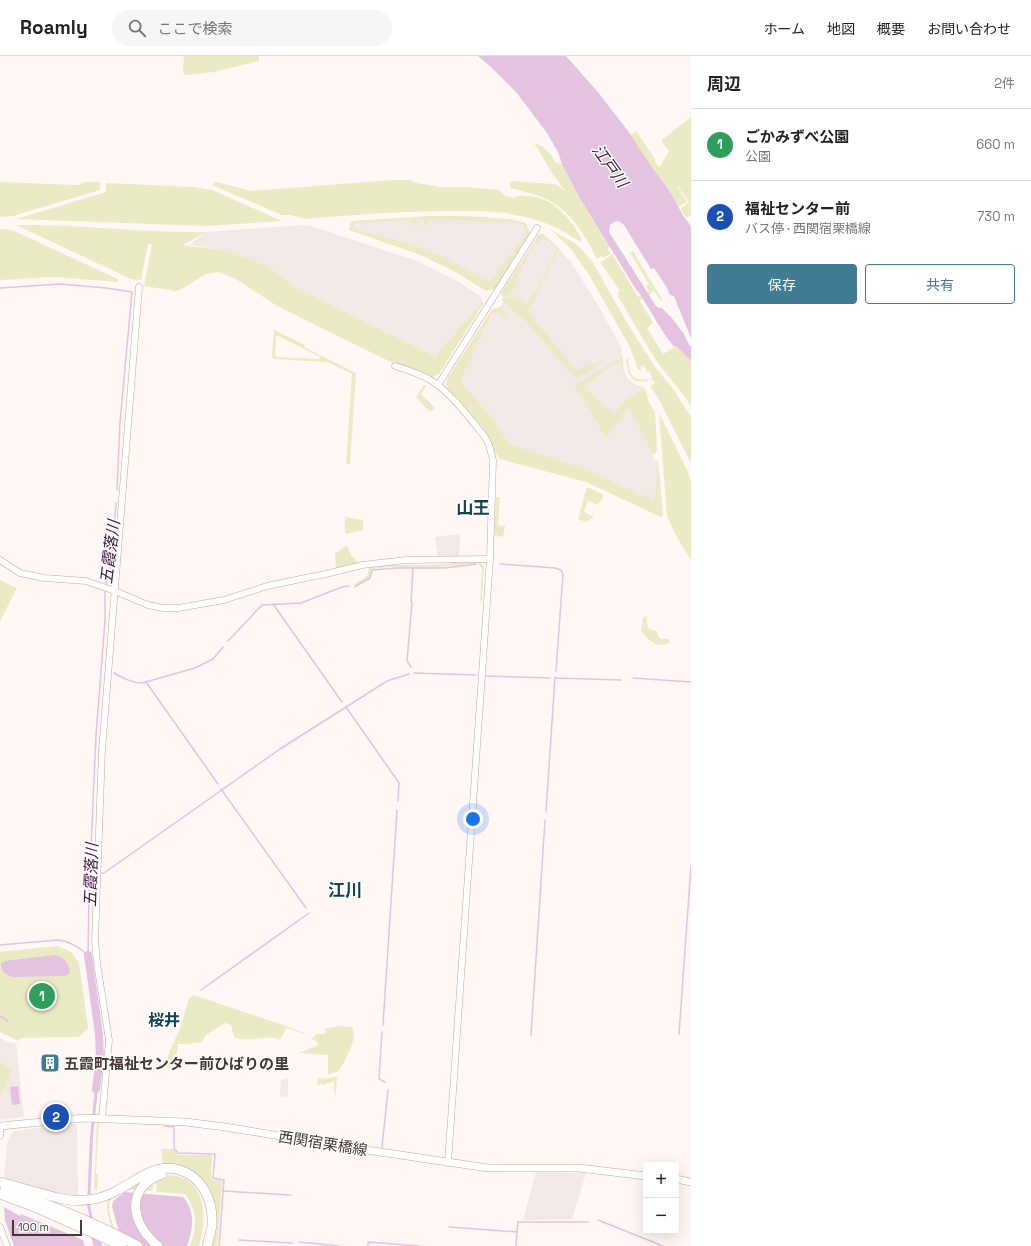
<!DOCTYPE html>
<html lang="ja">
<meta charset="utf-8">
<style>
:root{--surface:#fff;--page:#f6f6f6;--text:#222;--muted:#767676;--line:#e0e0e0;--accent:#407c93}
body{margin:0;font-family:"Space Grotesk","Noto Sans JP",sans-serif;background:var(--page);color:var(--text)}
.controls{position:absolute;right:12px;bottom:12px;display:grid;overflow:hidden;border-radius:4px;box-shadow:0 4px 16px #0002}
.controls button{width:36px;height:36px;display:grid;place-items:center;padding:0;border:0;border-bottom:1px solid var(--line);background:var(--surface);color:var(--text);font:20px sans-serif}
.scale{position:absolute;left:12px;bottom:10px;width:70px;box-sizing:border-box;padding-left:4px;border:2px solid #473833;border-top:0;font-size:11px;line-height:14px;white-space:nowrap;color:#473833;-webkit-text-stroke:3px #fff;paint-order:stroke}
.you{position:absolute;left:473px;top:763px;width:14px;height:14px;margin:-10px;border:3px solid #fff;border-radius:50%;background:#1a73e8;box-shadow:0 0 0 6px #1a73e833}
.badge{display:grid;place-items:center;width:26px;height:26px;border-radius:50%;background:var(--accent);color:#fff;font-size:13px;font-weight:700}
.pin{position:absolute;translate:-50% -50%;border:2px solid #fff;box-shadow:0 1px 4px #0006}
.list{margin:0;padding:0;list-style:none}
h2{display:flex;justify-content:space-between;align-items:center;height:52px;margin:0;padding:0 16px;font-size:17px}
h2 small{font-size:13px;font-weight:400;color:var(--muted)}
.list li{display:grid;grid-template-columns:26px 1fr auto;gap:12px;align-items:center;box-sizing:border-box;height:72px;padding:0 16px;border-top:1px solid var(--line)}
.list b{display:block;font-size:15px;white-space:nowrap}
.list p{margin:0;font-size:13px;white-space:nowrap;color:var(--muted)}
.list em{font-size:13px;font-style:normal;color:var(--muted)}
.actions{display:flex;gap:8px;padding:12px 16px}
.actions a{flex:1;padding:9px 0;border:1px solid var(--accent);border-radius:4px;text-align:center;font-size:14px;color:var(--accent)}
.actions .main{background:var(--accent);color:#fff}
.icon{flex:none;width:22px;height:22px;fill:none;stroke:currentColor;stroke-width:2;stroke-linecap:round;stroke-linejoin:round}
.map{position:relative;flex:none;width:691px;height:1190px;overflow:hidden}
header{display:flex;align-items:center;gap:24px;box-sizing:border-box;height:56px;padding:0 20px;background:var(--surface);border-bottom:1px solid var(--line)}
header strong{font-size:19px}
nav{display:flex;gap:22px;margin-inline-start:auto;font-size:14px}
.search{width:280px;height:36px;background:var(--page);display:flex;align-items:center;gap:10px;box-sizing:border-box;padding:0 14px;border-radius:22px;color:var(--muted);font-size:15px}
main{display:flex}
aside{flex:1;background:var(--surface)}
.map>svg:first-child{display:block}
.built{fill:#f2e8e5}
.green{fill:#eaeac5;fill-rule:evenodd}
.water{fill:#e4c3e0}
.lines{fill:none;stroke-linecap:round;stroke-linejoin:round}
.stream{stroke:#e4c3e0;stroke-width:1.5}
.river{stroke:#e4c3e0;stroke-width:8}
.tertiary-casing{stroke:#c8a69a;stroke-width:7}
.secondary-casing{stroke:#c8a69a;stroke-width:8}
.motorway-casing{stroke:#c8a69a;stroke-width:10}
.tertiary{stroke:#fff;stroke-width:6}
.secondary{stroke:#fff;stroke-width:7}
.motorway{stroke:#fff;stroke-width:9}
.labels{text-anchor:middle;dominant-baseline:central;stroke-width:3;stroke-linejoin:round;paint-order:stroke}
.poi-label{font-size:15px;font-weight:bold;fill:#473833;stroke:#fff;text-anchor:start}
.street-label{font-size:15px;fill:#473833;stroke:#fff}
.water-label{font-size:16px;font-style:italic;fill:#40183e;stroke:#fff}
.neighbourhood-label{font-size:16px;font-weight:bold;fill:#104355;stroke:#fff}
.quarter-label{font-size:17px;font-weight:bold;fill:#104355;stroke:#fff}
</style>
<header>
<strong>Roamly</strong>
<div class="search"><svg class="icon" aria-label="search" viewBox="0 0 24 24"><circle cx="10" cy="10" r="6"/><path d="M15 15l6 6"/></svg>ここで検索</div>
<nav><a>ホーム</a><a>地図</a><a>概要</a><a>お問い合わせ</a></nav>
</header>
<main>
<div class="map">
<svg width="691" height="1190" viewBox="0 0 691 1190">
<rect width="100%" height="100%" fill="#fef7f4"/>
<g class="built">
<path d="M433,160L473,161L510,163L526,167L530,178L486,235L454,215L421,199L349,174L351,165Z"/>
<path d="M303,169L311,170L417,205L459,226L481,241V247L437,300L293,230L269,211L256,205L226,195L189,189L206,176Z"/>
<path d="M543,178L555,188L570,205L598,249L622,293L621,297L623,301V313L626,321L632,327L643,331L644,334L629,349L653,398L654,404L658,405L654,445L585,413L508,387L494,364L460,325L492,257L494,254L500,251L503,246L501,237L538,179Z"/>
<path d="M460,478L459,501H438L435,481Z"/>
<path d="M0,982L8,986L15,987L16,988L24,1061L0,1064Z"/>
<path d="M288,1023V1041L280,1040L281,1024Z"/>
<path d="M75,1068L77,1070L78,1141L57,1139L4,1123L7,1088L9,1082L14,1076L20,1074Z"/>
<path d="M536,1116L586,1117L572,1163L523,1164Z"/>
</g>
<g class="green">
<path d="M184,0H259V5L214,16L185,19L183,15Z"/>
<path d="M691,61V159L686,162L681,152L689,146L678,131L679,129L677,131L687,146L680,150H678L669,134L651,110L630,79L636,75L655,103V107L660,111L669,95L662,86V84Z"/>
<path d="M534,87C543,88 551,98 555,106L562,108L578,139L610,191L607,192L611,198L603,202L602,200L597,203C594,199 593,194 590,189C566,150 554,142 510,132V126L516,125L551,128L557,129L566,136L552,117Z"/>
<path d="M393,124H409L416,127L440,131H467L500,134L501,136L506,140L513,142C518,139 522,139 528,140C553,141 570,162 582,183L580,186C561,172 539,163 516,159C494,154 471,155 449,155C401,155 353,159 305,163L291,159H282L212,129L216,126L252,135Z"/>
<path d="M0,126L73,129H79L85,126H100V134L13,160L0,161Z"/>
<path d="M106,127L193,131L212,134L282,165L207,170L16,163L106,136Z"/>
<path d="M433,160C464,160 496,160 526,167L530,178L495,233L486,235L454,215L421,199L349,174L351,165ZM430,163L519,167L523,168C525,172 526,176 525,181L491,224L487,225L446,202L409,188L354,173L353,172L354,167L406,164L418,170L416,164H424V171Z"/>
<path d="M16,169C79,168 143,177 206,176L189,186L182,189L226,195L256,205L269,211L293,230L436,300L481,247V241L483,248L439,318L432,321L423,316V317L393,307L313,268L277,250L236,223L224,218L218,216L206,218L180,234L176,235L144,230L152,188H148L141,224L131,223Z"/>
<path d="M0,173L12,174L118,223V226L54,221L0,224Z"/>
<path d="M551,174L576,188L592,205L627,267L655,311L674,334L691,361V407L658,342L647,325C628,328 628,317 626,302L628,303C629,320 633,325 651,323L647,325L650,330L655,327L651,322L652,321L649,315L646,316L645,309L640,311L642,315L638,313L630,291L588,217L570,192Z"/>
<path d="M543,178L559,193L528,256L575,313H581L586,309L595,308L607,304L578,321L573,320L523,262L503,246L502,243L512,242L513,240L528,248L534,235L536,236L557,193L551,187L542,182L539,186L536,187L534,186L538,179Z"/>
<path d="M532,190L534,192V196L531,194L515,226L518,228L516,233L514,232L509,239L502,240L501,237Z"/>
<path d="M626,190L630,197L633,195L663,245H661L654,235L649,239L647,236L649,235L646,230L649,228Z"/>
<path d="M615,197L613,200L638,241L641,240L642,243L640,245L653,267L647,272L663,298L676,290L691,305V350C681,334 667,320 656,304C642,283 631,261 618,240V237L620,235L601,207H599Z"/>
<path d="M500,251L508,258L506,262L497,256L492,257L460,325L494,364L508,387L585,413L654,445L658,405L663,456V460L661,461L586,426L500,403C493,395 491,384 485,375C474,360 460,347 447,333L446,325L492,253Z"/>
<path d="M274,274L305,289L304,291L356,317L350,408H346L352,318L327,306L273,303L272,299ZM278,280L320,301L321,303L277,301L275,299L276,281Z"/>
<path d="M623,301C623,313 623,322 634,328V329C624,323 623,316 621,305L611,310L584,331L600,346L614,358L625,344L643,334L642,332L637,330V329L643,331L646,334L649,347L655,356L657,394L655,398H653L629,350L606,382L586,346L574,329Z"/>
<path d="M424,329L426,330L421,338L435,352L430,356L416,341Z"/>
<path d="M659,357L687,414L691,427V504L675,478L667,460Z"/>
<path d="M587,431L604,439L598,449L588,445L584,456L594,461L586,466L578,463Z"/>
<path d="M496,441H500L498,469L505,470L503,481L494,479Z"/>
<path d="M345,461L363,464V474L346,478L345,475Z"/>
<path d="M347,489L351,499L357,505L356,507L336,513L335,498Z"/>
<path d="M479,505L484,511L482,544L480,546L482,512L478,507L429,512L390,511L371,513L370,522L357,530L356,532H353L355,528L367,520L370,509H432Z"/>
<path d="M0,524L17,532L0,565Z"/>
<path d="M646,560L647,561V568L649,573L656,575C661,585 659,582 669,583V587C656,593 649,584 641,575L643,562Z"/>
<path d="M57,890L71,896L79,907L88,972L79,981L20,982L18,985L0,976V896Z"/>
<path d="M194,939L286,970L304,977L308,979L286,972L280,984C265,977 249,988 234,981L231,969L225,967L206,979L202,986L186,988H178L175,1011L168,1013C162,1004 177,982 180,972C183,963 186,954 188,945L189,942Z"/>
<path d="M341,970L352,971C359,982 344,1005 339,1015L328,1019V999L299,997L318,989V987L312,983L316,978H324L327,975L323,973Z"/>
<path d="M0,1006L12,1015L0,1040Z"/>
<path d="M337,1021L335,1044L334,1025L323,1029L321,1028L317,1029L318,1023Z"/>
<path d="M97,1066H99L96,1117L98,1119L97,1135L94,1132Z"/>
<path d="M161,1093H174L178,1099H212L211,1123L224,1125L222,1127L217,1190H209L212,1178L205,1129L163,1110Z"/>
<path d="M154,1119L153,1134L152,1135L124,1133C120,1136 114,1139 111,1143C105,1154 117,1179 120,1190C114,1182 106,1158 107,1148C108,1144 109,1140 111,1136Z"/>
<path d="M163,1120C205,1115 209,1160 199,1190H190C198,1171 197,1154 185,1138L157,1136L156,1134L157,1122Z"/>
</g>
<g class="water">
<path d="M478,0H566L597,35L628,75L651,110L669,134L684,161L691,170V282L674,240L670,239L666,230L654,212L651,213L624,169L619,165L614,166L610,169L609,176L656,250L659,252H662L671,261L684,278L689,289L691,290V305L676,290L674,291L665,279L638,235H637L578,139L562,108L558,96L547,77L516,36L491,11Z"/>
<path d="M55,899C65,902 69,907 70,917L65,920L12,921C6,919 0,914 1,907L5,905Z"/>
<path d="M96,1022L99,1023L93,1081L90,1149L95,1174L92,1173L87,1149L90,1081Z"/>
<path d="M18,1030L20,1048L12,1049L10,1031Z"/>
<path d="M125,1136L183,1141C196,1156 193,1173 187,1190H123L112,1151L113,1145Z"/>
<path d="M4,1151L20,1160L21,1158L83,1184L85,1190H14L5,1164Z"/>
</g>
<g class="lines">
<g class="stream">
<path d="M0,232L60,228L106,232L132,236L120,366L117,434"/>
<path d="M500,508L555,512L561,514L563,518L556,615"/>
<path d="M106,529L107,517L111,510L116,447"/>
<path d="M356,530L370,522L372,514L397,512H445L476,508"/>
<path d="M273,548L342,646"/>
<path d="M228,585L262,549L301,547L342,531L349,530"/>
<path d="M411,611L407,605L412,546H411L413,512"/>
<path d="M114,617C123,622 132,627 142,627L195,612L213,603L223,591"/>
<path d="M414,617L476,619"/>
<path d="M486,620L550,622"/>
<path d="M555,622L621,624"/>
<path d="M633,622L691,626"/>
<path d="M146,626L218,728"/>
<path d="M346,651L399,727L398,745"/>
<path d="M221,733L306,852"/>
<path d="M546,756L555,621"/>
<path d="M102,817H104L280,693L387,625L409,618"/>
<path d="M0,889L57,884C70,885 78,891 88,899"/>
<path d="M88,899L89,836L96,679L105,565V533"/>
<path d="M201,934L309,857"/>
<path d="M0,960L8,965"/>
<path d="M383,969L397,754"/>
<path d="M382,976L379,1023L385,1026"/>
<path d="M679,978L691,810"/>
<path d="M531,979L545,764"/>
<path d="M164,1070L174,1071V1092L178,1097L215,1098L213,1122L224,1124L219,1190"/>
<path d="M382,1091L388,1034"/>
<path d="M223,1135L291,1139"/>
<path d="M598,1164L663,1190"/>
<path d="M449,1171L517,1176L516,1190"/>
<path d="M517,1176L518,1166H588"/>
<path d="M239,1184L292,1187"/>
<path d="M299,1186L339,1190"/>
<path d="M368,1190V1186L419,1190"/>
</g>
<g class="river">
<path d="M88,899L99,978L100,1003L96,1033"/>
<path d="M93,1174L98,1190"/>
</g>
<g class="tertiary-casing">
<g id="tertiary">
<path d="M395,310C407,314 421,318 432,325C451,337 471,364 485,381L489,389L493,404L490,503L448,1107"/>
<path d="M438,329L537,172"/>
<path d="M0,504L20,517L44,522L86,525L115,535L148,549L163,552H178L224,544L267,530L330,517L362,509L406,504L490,503"/>
<path d="M102,1062L109,984L97,907L95,885L102,694L139,231"/>
<path d="M0,1080V1070"/>
<path d="M0,1171L7,1190"/>
</g>
</g>
<g class="secondary-casing">
<g id="secondary">
<path d="M0,1070L84,1062L185,1066L225,1071L380,1096L488,1112H579L646,1120"/>
<path d="M676,1123L691,1126"/>
</g>
</g>
<g class="motorway-casing">
<g id="motorway">
<path d="M0,1126L58,1142C79,1147 100,1145 120,1133C133,1126 145,1116 160,1113C170,1111 179,1113 187,1117C206,1127 213,1149 212,1169C211,1176 209,1183 207,1190"/>
<path d="M5,1133C51,1149 96,1167 138,1190"/>
<path d="M0,1138L37,1152L122,1190"/>
<path d="M158,1190C131,1168 124,1132 162,1118"/>
</g>
</g>
<use href="#tertiary" class="tertiary"/>
<use href="#secondary" class="secondary"/>
<use href="#motorway" class="motorway"/>
</g>
<defs>
<g id="building-square" transform="scale(1)"><rect x="-9" y="-9" width="18" height="18" rx="4" fill="#407c93" stroke="#fff"/><path d="M-4-6H4V6H1V3H-1V6H-4ZM-2.5-4.3h1.7v1.8h-1.7ZM.8-4.3h1.7v1.8H.8ZM-2.5-1h1.7V.8h-1.7ZM.8-1h1.7V.8H.8Z" fill="#fff"/></g>
</defs>
<g fill-rule="evenodd">
<use href="#building-square" x="50" y="1007"/>
</g>
<g class="labels">
<g class="poi-label">
<text x="64" y="1007">五霞町福祉センター前ひばりの里</text>
</g>
<g class="street-label">
<text transform="translate(323 1087) rotate(9)">西関宿栗橋線</text>
</g>
<g class="water-label">
<text transform="translate(610 110) rotate(54)">江戸川</text>
<text transform="translate(110 496) rotate(-83)">五霞落川</text>
<text transform="translate(91 819) rotate(-88)">五霞落川</text>
</g>
<g class="neighbourhood-label">
<text x="164" y="964">桜井</text>
</g>
<g class="quarter-label">
<text x="473" y="452">山王</text>
<text x="345" y="834">江川</text>
</g>
</g>
</svg>
<div class="controls">
<button>+</button>
<button>−</button>
</div>
<div class="scale">100 m</div>
<div class="you"></div>
<div class="pin badge" style="left:42px;top:940px;background:#2e9e5b">1</div>
<div class="pin badge" style="left:56px;top:1061px;background:#1a4fb4">2</div>
</div>
<aside>
<h2>周辺<small>2件</small></h2>
<ul class="list">
<li><span class="badge" style="background:#2e9e5b">1</span><div><b>ごかみずべ公園</b><p>公園</p></div><em>660 m</em></li>
<li><span class="badge" style="background:#1a4fb4">2</span><div><b>福祉センター前</b><p>バス停 · 西関宿栗橋線</p></div><em>730 m</em></li>
</ul>
<div class="actions"><a class="main">保存</a><a>共有</a></div>
</aside>
</main>
